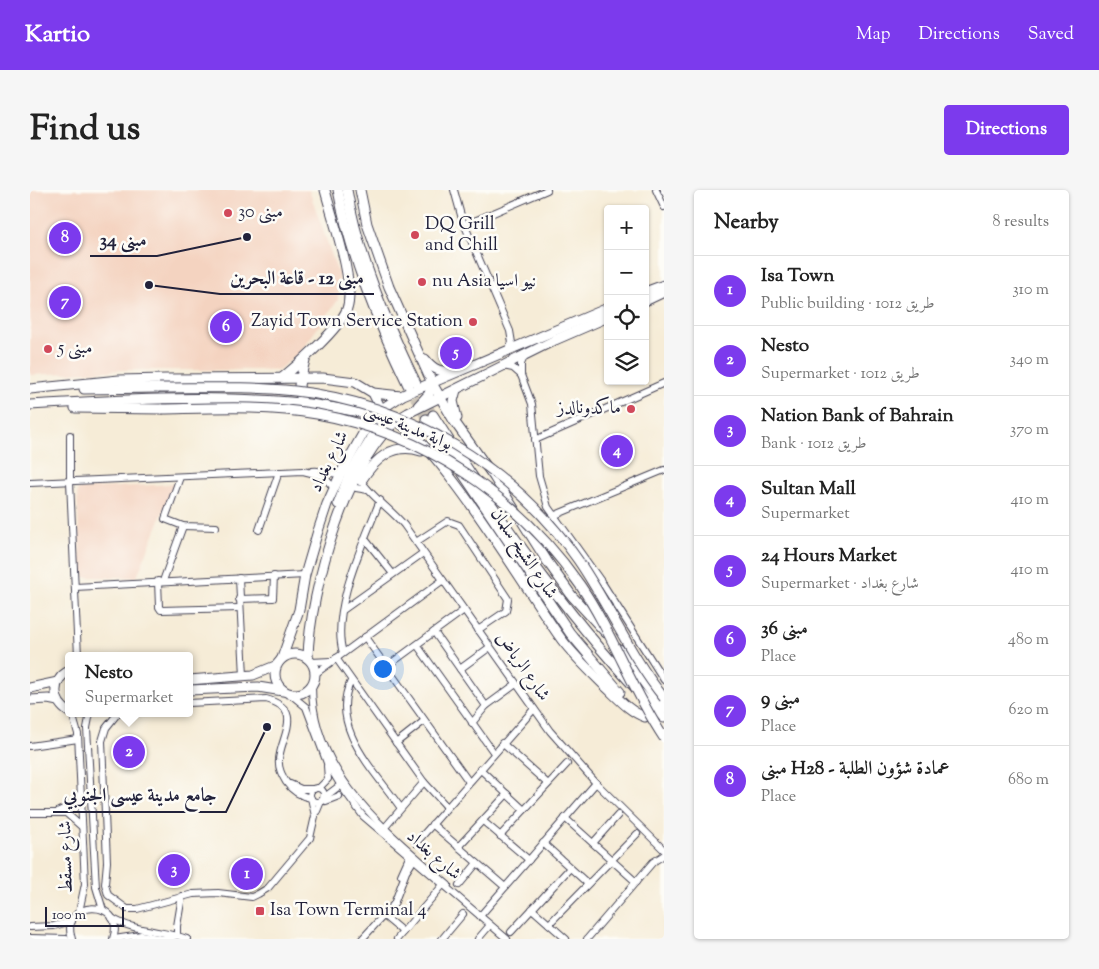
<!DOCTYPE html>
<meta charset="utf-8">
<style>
:root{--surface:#fff;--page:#f6f6f6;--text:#222;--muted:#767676;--line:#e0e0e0;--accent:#7c3aed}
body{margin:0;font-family:"Sorts Mill Goudy",Amiri,serif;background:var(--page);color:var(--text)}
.controls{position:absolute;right:15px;top:15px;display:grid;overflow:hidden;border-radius:5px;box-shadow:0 1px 4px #0004}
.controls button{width:45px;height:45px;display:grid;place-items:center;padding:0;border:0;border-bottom:1px solid var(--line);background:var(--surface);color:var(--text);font:25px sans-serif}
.scale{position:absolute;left:15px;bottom:12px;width:79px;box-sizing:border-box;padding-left:5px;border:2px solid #22223b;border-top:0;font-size:14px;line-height:18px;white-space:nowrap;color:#22223b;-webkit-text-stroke:4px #fdfcf7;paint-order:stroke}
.you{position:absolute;left:352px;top:478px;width:18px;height:18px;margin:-12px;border:4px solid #fff;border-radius:50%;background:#1a73e8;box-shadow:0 0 0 8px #1a73e833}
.badge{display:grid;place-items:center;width:32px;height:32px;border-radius:50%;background:var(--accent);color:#fff;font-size:16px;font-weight:700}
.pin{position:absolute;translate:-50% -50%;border:2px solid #fff;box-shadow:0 1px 5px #0006}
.popup{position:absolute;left:35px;top:462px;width:128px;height:65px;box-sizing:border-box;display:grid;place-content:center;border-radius:5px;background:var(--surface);filter:drop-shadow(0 1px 4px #0005);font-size:16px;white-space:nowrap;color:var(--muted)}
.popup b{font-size:19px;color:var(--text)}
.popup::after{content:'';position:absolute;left:50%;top:100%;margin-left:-10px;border:10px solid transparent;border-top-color:var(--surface)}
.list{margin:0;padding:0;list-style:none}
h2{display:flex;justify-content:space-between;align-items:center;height:65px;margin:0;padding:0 20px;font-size:21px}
h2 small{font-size:16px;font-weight:400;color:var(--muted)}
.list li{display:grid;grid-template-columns:32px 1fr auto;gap:15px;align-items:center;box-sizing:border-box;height:70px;padding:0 20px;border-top:1px solid var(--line)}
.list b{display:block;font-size:19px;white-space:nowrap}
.list p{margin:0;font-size:16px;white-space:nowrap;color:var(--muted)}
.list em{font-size:16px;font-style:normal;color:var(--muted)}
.icon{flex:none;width:28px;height:28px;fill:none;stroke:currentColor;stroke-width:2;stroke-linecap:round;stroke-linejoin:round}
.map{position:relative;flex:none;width:634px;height:749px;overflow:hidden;border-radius:5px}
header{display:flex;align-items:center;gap:30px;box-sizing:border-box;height:70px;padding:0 25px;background:var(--accent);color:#fff}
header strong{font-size:24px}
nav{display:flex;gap:28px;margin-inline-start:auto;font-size:18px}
.intro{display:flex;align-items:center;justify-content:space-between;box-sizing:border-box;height:120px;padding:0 30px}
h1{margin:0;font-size:35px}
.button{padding:12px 22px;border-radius:5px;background:var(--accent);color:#fff;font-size:18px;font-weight:700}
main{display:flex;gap:30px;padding:0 30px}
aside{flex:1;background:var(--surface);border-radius:5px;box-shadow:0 1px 4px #0004}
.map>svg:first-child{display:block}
.built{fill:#f4d3c0}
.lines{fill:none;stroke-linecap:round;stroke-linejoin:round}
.major-tunnel{stroke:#ccc4b8;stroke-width:9;stroke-dasharray:9 4.5;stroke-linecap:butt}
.minor-casing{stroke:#424052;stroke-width:8}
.major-casing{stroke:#424052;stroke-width:11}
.minor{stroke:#fff;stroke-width:6}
.major{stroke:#fff;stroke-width:9}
.major-bridge-casing{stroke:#424052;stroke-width:11;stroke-linecap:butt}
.major-bridge{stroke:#fff;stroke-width:9}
.poi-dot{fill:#d1495b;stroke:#fdfcf7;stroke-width:2}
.labels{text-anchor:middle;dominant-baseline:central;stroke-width:5;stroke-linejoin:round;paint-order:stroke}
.poi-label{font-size:18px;fill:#22223b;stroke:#fdfcf7;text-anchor:start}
.street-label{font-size:18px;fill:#22223b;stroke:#fdfcf7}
.leader{fill:none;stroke:#22223b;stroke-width:2}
.callout-dot{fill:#22223b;stroke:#fdfcf7;stroke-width:2}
.callout-label{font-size:19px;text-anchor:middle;font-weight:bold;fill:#22223b;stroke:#fdfcf7;stroke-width:5;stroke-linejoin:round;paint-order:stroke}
</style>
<header>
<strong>Kartio</strong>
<nav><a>Map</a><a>Directions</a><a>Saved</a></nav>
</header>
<div class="intro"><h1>Find us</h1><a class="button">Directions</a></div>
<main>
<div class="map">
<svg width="634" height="749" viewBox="0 0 634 749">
<rect width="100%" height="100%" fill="#fdfcf7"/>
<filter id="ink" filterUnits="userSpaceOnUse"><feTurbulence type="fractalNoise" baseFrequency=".02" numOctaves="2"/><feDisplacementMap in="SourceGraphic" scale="10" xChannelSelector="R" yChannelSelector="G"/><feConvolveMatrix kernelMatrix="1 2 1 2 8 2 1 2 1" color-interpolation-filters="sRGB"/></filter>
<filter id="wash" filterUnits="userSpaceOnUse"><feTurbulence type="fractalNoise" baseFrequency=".0096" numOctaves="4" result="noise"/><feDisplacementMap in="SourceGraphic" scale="20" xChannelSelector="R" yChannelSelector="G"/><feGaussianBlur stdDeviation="1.12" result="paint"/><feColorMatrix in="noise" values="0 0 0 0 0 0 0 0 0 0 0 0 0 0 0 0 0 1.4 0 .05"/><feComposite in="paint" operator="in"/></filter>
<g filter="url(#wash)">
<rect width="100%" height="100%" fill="#f6ecd7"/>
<g class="built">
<path d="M0,0H279L309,86L308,110L270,162L248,180H94L0,185Z"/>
<path d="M144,294L107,387H51L47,302L49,299Z"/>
</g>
</g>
<g filter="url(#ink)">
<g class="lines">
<g class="major-tunnel">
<path d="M386,193L403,225"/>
<path d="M378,195L396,229"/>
</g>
<g class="minor-casing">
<g id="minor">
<path d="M424,0L432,29L480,141L482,153L478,160"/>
<path d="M626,0L634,17"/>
<path d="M634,0V1"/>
<path d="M435,35L517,0"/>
<path d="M495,165L491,174V185L502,214L509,286L518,317L573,394L634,490"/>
<path d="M473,176L483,178L491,185"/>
<path d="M40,245V292L48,466"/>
<path d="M505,250L634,193"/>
<path d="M282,281C293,279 301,286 311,283"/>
<path d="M150,287L135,329L153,336L186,337"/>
<path d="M331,290C339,305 362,320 374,335L520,541L566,593L634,660"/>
<path d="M0,293L273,281L293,286L304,298"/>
<path d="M326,298L338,300"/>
<path d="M523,326L634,280"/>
<path d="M229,340L249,282"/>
<path d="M335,349L363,384"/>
<path d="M386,352L418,331L429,335L478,409L476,421L448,440"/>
<path d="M209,388L214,486"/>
<path d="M128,391L129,417L131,420L210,418"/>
<path d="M133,391L153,336"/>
<path d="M45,397L275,385"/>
<path d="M209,409L243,408L244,386"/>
<path d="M313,420L393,363"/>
<path d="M404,442L456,516"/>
<path d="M335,447L439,592"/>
<path d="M387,455L464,563"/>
<path d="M313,463C300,420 335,350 350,310"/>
<path d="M306,468L394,592L417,617"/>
<path d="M281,472L301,471"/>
<path d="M356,477L434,420"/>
<path d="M430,479L460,457"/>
<path d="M285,484L413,390"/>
<path d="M321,491C298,537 346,582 370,617"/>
<path d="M282,494C281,584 358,642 418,695"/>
<path d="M259,503L276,517L297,573L311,596L333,626L477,749"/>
<path d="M42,523L48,544L55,694L49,722"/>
<path d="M60,523L57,538L66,697L73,720"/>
<path d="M88,523L76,538L72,551L77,672L75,694L78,705L97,719H107L163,704L188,703L222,707L228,704L238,698L280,648L285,626L281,608C270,606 262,601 256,592C252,585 248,578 249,570C250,547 276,520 236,509L159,513"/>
<path d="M442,533L456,516L486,494"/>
<path d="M366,553L394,531"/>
<path d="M472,553L518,594"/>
<path d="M0,556L48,549"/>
<path d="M450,579L494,620"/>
<path d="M260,594L271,599H284"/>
<path d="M289,598L298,589L297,576"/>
<circle cx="287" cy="605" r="7"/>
<path d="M296,611L309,606"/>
<path d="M29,621L40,616L51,603"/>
<path d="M287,621L292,609L312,594"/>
<path d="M0,623H36L52,637"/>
<path d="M535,628L606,692"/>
<path d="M453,631L499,670"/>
<path d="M402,634L475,697"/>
<path d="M357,635L394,592"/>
<path d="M470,646L537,574"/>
<path d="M386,653L504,519"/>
<path d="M513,653L557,693"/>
<path d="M563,653L588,625"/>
<path d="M428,657L477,604"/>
<path d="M371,685L380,665"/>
<path d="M429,695L447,673"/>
<path d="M502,719L536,749"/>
<path d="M354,726L373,742"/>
<path d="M450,726L566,593"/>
<path d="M82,728C104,742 133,740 157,749"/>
<path d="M519,734L607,644"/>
<path d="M0,737L24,736L42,731"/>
<path d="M481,742L540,678"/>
<path d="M0,748L36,749"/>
<path d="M42,749C28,709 97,707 83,749"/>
<path d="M84,749L111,745L133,749"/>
<path d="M135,749L147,746V736L152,706"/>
<path d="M332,749L364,714L376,682L385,668"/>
<path d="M367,749L412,696"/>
<path d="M412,749L433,724"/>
<path d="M448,749L460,735"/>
<path d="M557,749L623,672L634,665"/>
</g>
</g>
<g class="major-casing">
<g id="major">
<path d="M308,0C321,68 348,133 378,195"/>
<path d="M317,0C329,68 356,131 386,193"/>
<path d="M330,0L337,34L359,97L402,193L424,231L464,287L517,371L542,406L576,443"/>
<path d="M615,102L634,95"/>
<path d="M615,111L634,102"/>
<path d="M395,169C403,179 411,184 424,179"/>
<path d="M252,188C268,175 310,138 317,119C326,93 302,28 295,0"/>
<path d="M0,199L89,190L136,189L293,188L325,192L343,203L351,219L350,225L341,249L319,285L308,314"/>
<path d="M54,199L129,198"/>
<path d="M426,200L423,211L427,228"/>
<path d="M343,203L371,206"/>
<path d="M272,213L269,195L275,170"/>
<path d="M0,215C86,210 174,205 260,212C292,214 323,222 355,226C402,238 499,405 532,450C545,467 561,482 576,497C588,508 600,522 615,527"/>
<path d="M388,216L399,204L402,193"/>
<path d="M45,218L132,219"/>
<path d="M403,225C471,333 544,437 634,528"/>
<path d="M396,229L540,443L590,502"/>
<path d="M331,291C345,269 363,252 391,261"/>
<path d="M589,459L634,519"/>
<circle cx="265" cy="484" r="20"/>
<path d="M252,468L269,420L275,385L287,344L297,314L311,283L344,224L373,205L578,118"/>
<path d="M278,468C279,404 319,255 378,223L525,150L578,127"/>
<path d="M39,481C21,490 22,512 39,522"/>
<path d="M159,490L223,485L245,476"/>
<path d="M0,498L28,492"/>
<path d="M159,500L228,497L253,501"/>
<path d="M0,510L18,509L28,511"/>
<path d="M44,523H53"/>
</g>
</g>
<use href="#minor" class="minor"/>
<use href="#major" class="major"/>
<g class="major-bridge-casing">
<g id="major-bridge">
<path d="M129,198C174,198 220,196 265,201C377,213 484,277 548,370C579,415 600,466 634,508"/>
<path d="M132,219C184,218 236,215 287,224C394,243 488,306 550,395C583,443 601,499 634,548"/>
</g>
</g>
<use href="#major-bridge" class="major-bridge"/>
</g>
</g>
<g class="poi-dot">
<circle cx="198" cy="23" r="5"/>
<circle cx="385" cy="45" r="5"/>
<circle cx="392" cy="92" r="5"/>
<circle cx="443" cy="132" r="5"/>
<circle cx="18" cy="159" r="5"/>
<circle cx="601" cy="219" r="5"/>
<rect x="225" y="716" width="10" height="10" rx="2.5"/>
</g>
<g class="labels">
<g class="poi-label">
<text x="208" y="23">مبنى 30</text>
<text x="395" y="35">DQ Grill<tspan x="395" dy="21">and Chill</tspan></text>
<text x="402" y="92">nu Asia نيو اسيا</text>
<text x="433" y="132" text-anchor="end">Zayid Town Service Station</text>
<text x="28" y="159">مبنى 5</text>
<text x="591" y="219" text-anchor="end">ماكدونالدز</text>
<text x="240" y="721">Isa Town Terminal 4</text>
</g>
<g class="street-label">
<text transform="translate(378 238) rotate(23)">بوابة مدينة عيسى</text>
<text transform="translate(300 272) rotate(-64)">شارع بغداد</text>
<text transform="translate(493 364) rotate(56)">شارع الشيخ سلمان</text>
<text transform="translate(492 477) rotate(55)">شارع الرياض</text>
<text transform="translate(403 666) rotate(41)">شارع بغداد</text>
<text transform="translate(37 667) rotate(-91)">شارع مسقط</text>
</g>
</g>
<path class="leader" d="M217 47L127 66H60M119 95L190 104H344M237 537L196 622H23"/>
<g class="callout-dot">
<circle cx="217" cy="47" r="5"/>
<circle cx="119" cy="95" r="5"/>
<circle cx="237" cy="537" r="5"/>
</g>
<g class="callout-label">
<text x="93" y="56">مبنى 34</text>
<text x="267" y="94">مبنى 12 - قاعة البحرين</text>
<text x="110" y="611">جامع مدينة عيسى الجنوبي</text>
</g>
</svg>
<div class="controls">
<button>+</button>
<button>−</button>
<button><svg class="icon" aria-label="locate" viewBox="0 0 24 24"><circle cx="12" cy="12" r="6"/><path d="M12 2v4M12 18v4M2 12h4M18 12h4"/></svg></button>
<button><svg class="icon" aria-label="layers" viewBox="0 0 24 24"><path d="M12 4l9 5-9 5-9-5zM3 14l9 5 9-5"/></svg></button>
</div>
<div class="scale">100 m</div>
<div class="you"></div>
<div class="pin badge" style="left:217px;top:684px">1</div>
<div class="pin badge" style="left:99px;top:562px">2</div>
<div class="popup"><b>Nesto</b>Supermarket</div>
<div class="pin badge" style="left:144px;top:680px">3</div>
<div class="pin badge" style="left:587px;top:261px">4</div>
<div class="pin badge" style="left:426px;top:163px">5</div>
<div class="pin badge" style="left:196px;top:137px">6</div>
<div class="pin badge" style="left:35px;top:112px">7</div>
<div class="pin badge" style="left:35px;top:48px">8</div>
</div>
<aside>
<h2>Nearby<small>8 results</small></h2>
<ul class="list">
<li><span class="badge">1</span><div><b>Isa Town</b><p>Public building · طريق 1012</p></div><em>310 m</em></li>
<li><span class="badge">2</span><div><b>Nesto</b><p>Supermarket · طريق 1012</p></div><em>340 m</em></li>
<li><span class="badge">3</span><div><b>Nation Bank of Bahrain</b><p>Bank · طريق 1012</p></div><em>370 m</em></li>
<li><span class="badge">4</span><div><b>Sultan Mall</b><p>Supermarket</p></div><em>410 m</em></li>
<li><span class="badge">5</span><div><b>24 Hours Market</b><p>Supermarket · شارع بغداد</p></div><em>410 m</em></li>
<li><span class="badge">6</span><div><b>مبنى 36</b><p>Place</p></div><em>480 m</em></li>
<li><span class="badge">7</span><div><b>مبنى 9</b><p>Place</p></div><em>620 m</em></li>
<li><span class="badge">8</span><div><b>مبنى H28 - عمادة شؤون الطلبة</b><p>Place</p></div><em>680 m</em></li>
</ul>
</aside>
</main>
